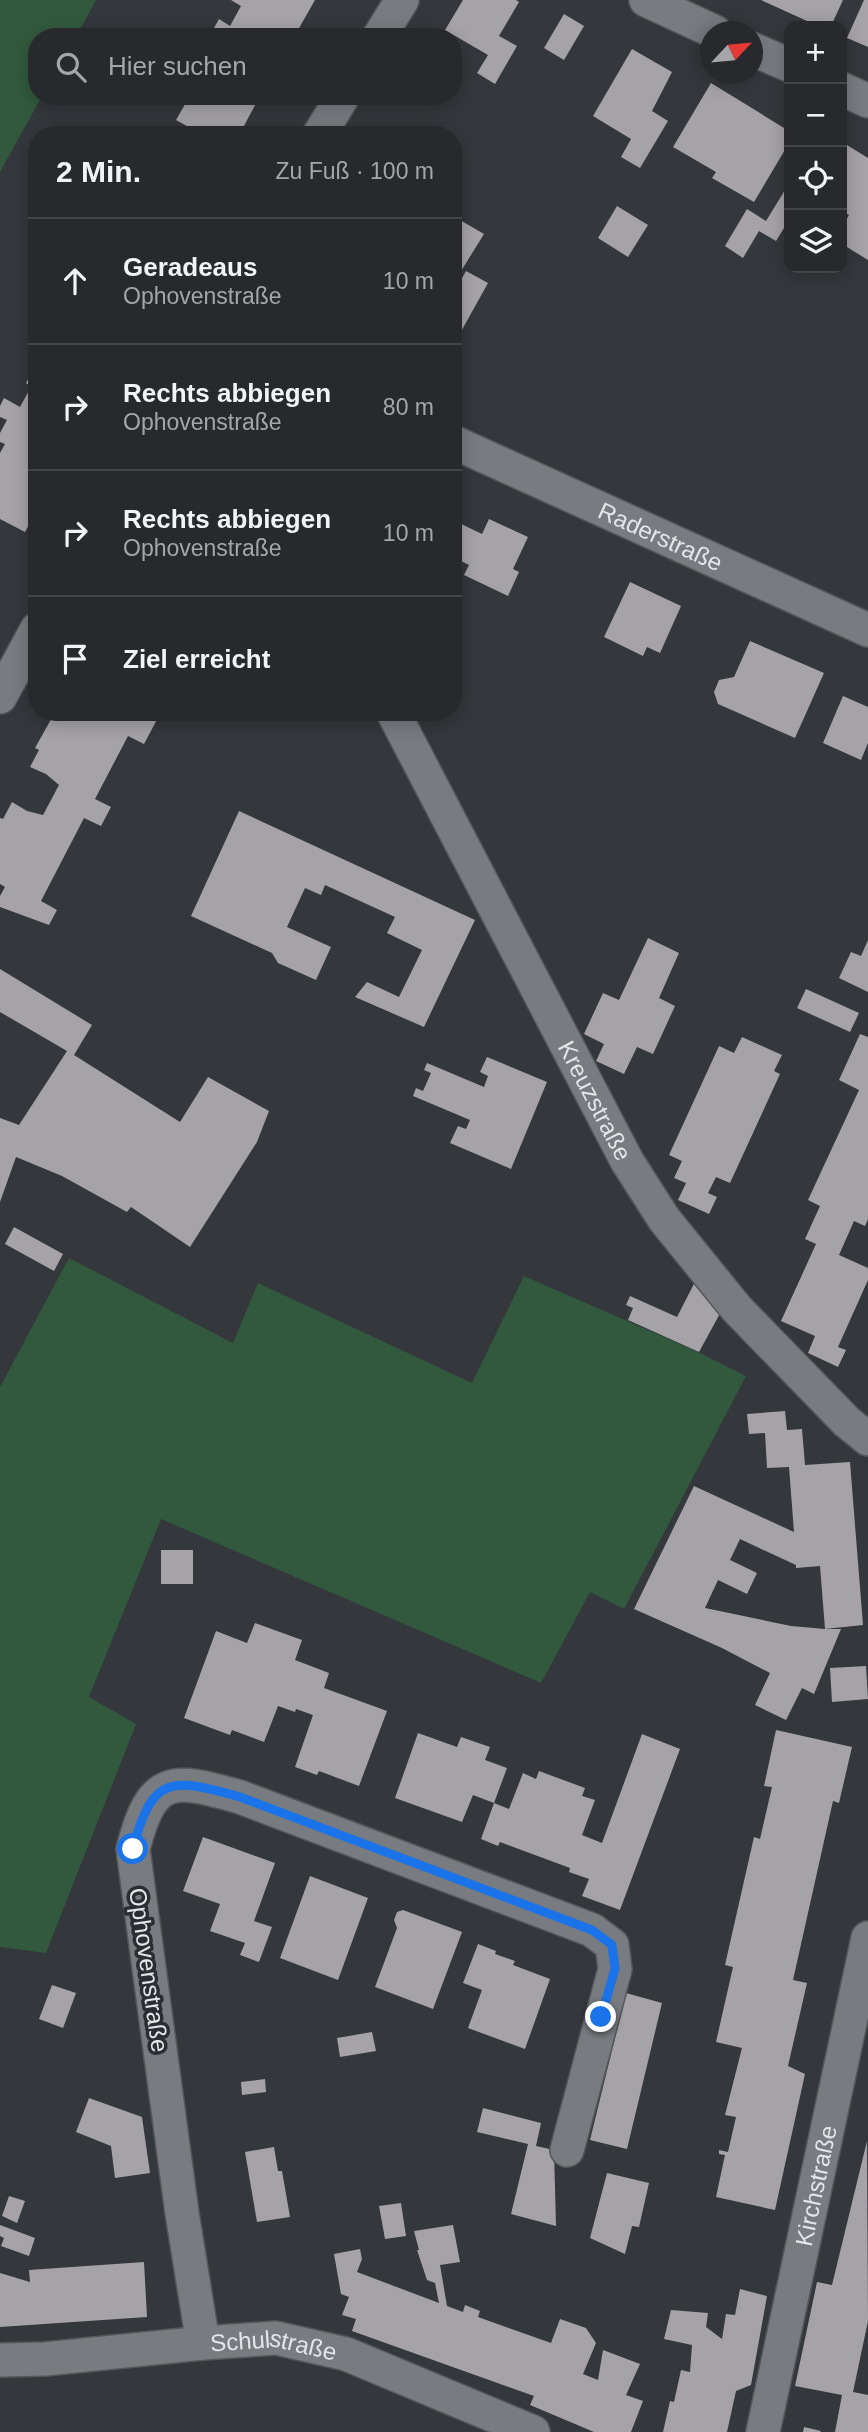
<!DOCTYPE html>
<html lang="de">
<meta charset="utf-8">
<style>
:root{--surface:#27292c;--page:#2f3134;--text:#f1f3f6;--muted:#a4a6a9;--line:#434548}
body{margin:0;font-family:Arial,sans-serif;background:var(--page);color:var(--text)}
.controls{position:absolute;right:21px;top:21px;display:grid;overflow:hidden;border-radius:14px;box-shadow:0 4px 18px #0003}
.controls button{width:63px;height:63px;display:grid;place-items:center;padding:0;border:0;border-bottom:2px solid var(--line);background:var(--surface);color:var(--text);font:35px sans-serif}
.compass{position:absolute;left:700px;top:21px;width:63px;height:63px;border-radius:50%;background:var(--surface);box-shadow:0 4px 18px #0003;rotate:64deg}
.stop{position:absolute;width:21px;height:21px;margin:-16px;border:5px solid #1a73e8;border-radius:50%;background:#fff}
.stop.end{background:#1a73e8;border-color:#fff;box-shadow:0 2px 7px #0008}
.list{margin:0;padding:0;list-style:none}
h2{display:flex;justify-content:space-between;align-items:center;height:91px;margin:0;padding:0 28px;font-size:30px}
h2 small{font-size:23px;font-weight:400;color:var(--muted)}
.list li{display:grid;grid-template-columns:46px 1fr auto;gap:21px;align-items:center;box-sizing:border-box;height:126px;padding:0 28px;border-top:2px solid var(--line)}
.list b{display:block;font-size:26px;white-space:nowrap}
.list p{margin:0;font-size:23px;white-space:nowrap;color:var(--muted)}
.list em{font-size:23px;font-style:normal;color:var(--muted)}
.icon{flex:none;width:38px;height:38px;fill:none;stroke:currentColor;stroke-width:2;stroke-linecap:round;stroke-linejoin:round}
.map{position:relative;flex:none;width:868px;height:2432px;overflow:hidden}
.search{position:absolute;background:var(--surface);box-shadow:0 4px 18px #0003;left:28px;top:28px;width:434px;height:77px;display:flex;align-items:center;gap:18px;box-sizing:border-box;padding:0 24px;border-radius:28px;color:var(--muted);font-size:26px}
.panel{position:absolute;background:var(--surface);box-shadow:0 4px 18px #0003;left:28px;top:126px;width:434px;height:595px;border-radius:28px}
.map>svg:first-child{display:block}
.green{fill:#32593d}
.building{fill:#a6a3a8;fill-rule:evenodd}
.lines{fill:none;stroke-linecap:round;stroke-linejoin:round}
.minor-casing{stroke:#545659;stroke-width:36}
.minor{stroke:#787b80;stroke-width:33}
.route{stroke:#1a73e8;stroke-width:9}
.labels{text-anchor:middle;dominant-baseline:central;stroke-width:7;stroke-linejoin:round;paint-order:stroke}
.street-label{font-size:24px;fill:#e3e5e8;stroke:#2a2d31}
</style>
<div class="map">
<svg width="868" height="2432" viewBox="0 0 868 2432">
<rect width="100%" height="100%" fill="#34373b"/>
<g class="green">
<path d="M0,0H96L76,37H37V96H42L0,172Z"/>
<path d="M69,1258L233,1343L258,1283L472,1383L524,1276L698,1352L746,1376L624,1609L590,1592L541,1683L161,1519L89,1697L136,1724L46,1953L0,1947V1387Z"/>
</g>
<g class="building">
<path d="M231,0H315L294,37H209L219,19L230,26L241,6Z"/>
<path d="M463,0H516L519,2L499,36L517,46L495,84L477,73L488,55L445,30Z"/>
<path d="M761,0H843L831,26H818Z"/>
<path d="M864,0H868V47L847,38Z"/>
<path d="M564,14L584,26L564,60L544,48Z"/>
<path d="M632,49L672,72L652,111L668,121L640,168L621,157L631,139L593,116Z"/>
<path d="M711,83L789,131V143L754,202L712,178L716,172L673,147Z"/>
<path d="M184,96H260L239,135H203L176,120L188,99Z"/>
<path d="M842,142L868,158V260L842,244V227L849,215L842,211Z"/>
<path d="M785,190L789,193V220L776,241L759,231L743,258L725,246L747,209L766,221Z"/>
<path d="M617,206L648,225L628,257L598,238Z"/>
<path d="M453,216L484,234L458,276L453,273Z"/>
<path d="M466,271L488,283L453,346V294Z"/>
<path d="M37,362V510L25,532L0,519V453L5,444L0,442V433L7,420L0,417V406L4,398L20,407L31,387L26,383Z"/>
<path d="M489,519L528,537L513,569L519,572L508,596L464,575L469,565L453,557V520L482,534Z"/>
<path d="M630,582L681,606L660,653L647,647L643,656L604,637Z"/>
<path d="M750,641L824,673L795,738L718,704L714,692L719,680L734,677Z"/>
<path d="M843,696L868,707V743L861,760L823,743Z"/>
<path d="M59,712H161L144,744L128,736L95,799L111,807L101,826L84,818L41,901L57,910L49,925L0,907V896L5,887L0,884V818L3,819L12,802L27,811L43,815L59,785L46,774L30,767L39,750L35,748L54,714L57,716Z"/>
<path d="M239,811L475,920L424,1027L355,997L367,982L399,997L422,950L387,933L395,917L325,885L321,895L305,888L287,927L331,947L316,980L278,963L272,953L191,916Z"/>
<path d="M648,938L679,953L659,998L675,1006L653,1054L637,1047L624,1074L596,1061L604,1044L584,1034L603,993L619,1000Z"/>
<path d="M868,940V992L839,978L851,952L861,956Z"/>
<path d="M0,969L92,1025L74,1055L180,1122L208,1077L269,1111L257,1142L190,1247L131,1207L127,1212L62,1176L16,1157L0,1202V1118L19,1125L67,1051L0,1012Z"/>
<path d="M806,989L859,1013L850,1032L797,1008Z"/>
<path d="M860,1034L868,1037V1219L865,1226L854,1221L839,1255L868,1268V1280L838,1347L846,1350L838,1367L808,1353L815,1336L781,1321L816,1244L805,1239L820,1206L808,1200L859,1090L839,1080Z"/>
<path d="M742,1037L782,1055L774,1071L780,1074L730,1183L716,1177L708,1193L717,1197L709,1214L678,1200L686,1183L674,1178L682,1161L669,1155L719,1046L734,1053Z"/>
<path d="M487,1057L547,1082L511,1169L450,1143L458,1126L466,1129L470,1120L413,1096L416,1088L423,1091L431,1073L424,1070L427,1063L484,1087L488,1076L480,1072Z"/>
<path d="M14,1227L63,1254L54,1271L5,1244Z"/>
<path d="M697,1278L723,1308L699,1352L628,1320L633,1308L626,1305L630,1296L677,1317Z"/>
<path d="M785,1411L787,1430L802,1429L805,1465L850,1462L863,1625L825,1629H841L814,1694L802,1688L786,1720L755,1705L770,1673L722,1648L634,1609L694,1486L794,1532L789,1467L767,1468L765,1433L749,1434L747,1414ZM740,1539L796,1565V1568L820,1566L825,1629L791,1626L705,1608L718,1580L747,1594L757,1573L730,1560Z"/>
<rect x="161" y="1550" width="32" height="34"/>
<path d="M255,1623L302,1640L295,1660L329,1673L324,1688L387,1711L359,1786L319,1771L317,1775L295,1767L313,1715L296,1709L295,1712L278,1706L264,1742L232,1730L230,1735L184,1718L216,1631L247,1643Z"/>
<path d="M866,1666L868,1699L832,1702L830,1668Z"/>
<path d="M776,1730L852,1747L839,1803L833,1801L793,1980L807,1983L788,2066L805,2074L775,2210L716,2197L725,2155L719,2154V2150L728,2152L736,2117L725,2115L742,2048L716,2042L733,1967L725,1965L754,1837L760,1839L772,1787L764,1786Z"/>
<path d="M418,1733L457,1747L461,1737L490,1747L485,1760L507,1768L494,1803L473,1795L462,1822L395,1798Z"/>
<path d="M642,1734L680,1749L620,1910L582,1896L589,1879L569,1872L570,1868L500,1842L498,1846L481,1839L494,1803L509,1809L523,1773L536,1779L539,1771L585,1788L582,1796L595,1800L582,1835L602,1843Z"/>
<path d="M203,1837L275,1863L254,1921L272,1927L259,1962L240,1955L245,1943L210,1931L220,1904L183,1891Z"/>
<path d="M310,1876L368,1898L338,1980L280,1958Z"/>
<path d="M403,1910L462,1932L433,2009L375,1987L397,1928L394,1920L397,1912Z"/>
<path d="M478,1944L496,1951L495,1954L515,1961L513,1965L550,1979L525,2049L468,2028L482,1990L463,1983Z"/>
<path d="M52,1985L76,1993L63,2028L39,2019Z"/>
<path d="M626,1993L662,2003L627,2149L590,2140Z"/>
<path d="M372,2032L376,2051L340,2057L337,2038Z"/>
<path d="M265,2079L266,2092L242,2095L241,2082Z"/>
<path d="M89,2098L142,2117L150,2173L115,2178L111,2146L76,2132Z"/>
<path d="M483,2108L541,2123L536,2146L554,2150L556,2226L511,2214L528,2144L477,2132Z"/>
<path d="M867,2141L868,2321L853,2392L868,2395V2432H835L842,2395L795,2386L817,2282L832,2285Z"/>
<path d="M274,2147L278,2171H282L290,2217L257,2222L245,2152Z"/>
<path d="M607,2173L649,2183L639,2227L632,2226L625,2254L590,2238Z"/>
<path d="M9,2196L25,2201L17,2223L2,2216Z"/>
<path d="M401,2203L406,2236L385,2239L379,2206Z"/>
<path d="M0,2225L35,2238L29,2256L1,2246L4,2238L0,2236Z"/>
<path d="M453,2225L460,2262L440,2265L447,2306L463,2312L465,2305L480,2311L478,2317L551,2343L560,2319L586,2328L596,2343L583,2374L598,2380L603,2350L640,2364L626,2395L643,2401L631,2432H594L530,2405L534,2396L352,2331L356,2319L342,2315L349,2297L341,2294L334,2254L360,2249L362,2259L357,2272L439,2303L435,2283L427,2280L417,2250H419L414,2231Z"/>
<path d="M144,2262L147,2317L0,2327V2273L30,2282L29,2270Z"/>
<path d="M740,2289L767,2296L751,2385L736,2391L727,2432H663L670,2401L674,2402L681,2370L690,2372L692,2345L664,2339L671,2310L708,2313L706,2327L722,2339L726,2314L735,2315Z"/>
<path d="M804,2427L821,2431L820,2432H803Z"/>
</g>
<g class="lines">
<g class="minor-casing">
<g id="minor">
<path d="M646,0L715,32"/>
<path d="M379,37L402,0"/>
<path d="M752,49L789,65"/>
<path d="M842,89L868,101"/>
<path d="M319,135L343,96"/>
<path id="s1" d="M453,442L868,630"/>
<path d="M0,697L37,629"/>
<path id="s2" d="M393,712L627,1161L664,1219L737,1309L847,1422L868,1439"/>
<path d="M203,2343L182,2213L133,1849C152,1774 172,1778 240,1797L592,1930L612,1945L615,1969L567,2150"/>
<path id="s3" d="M0,2360L45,2359L203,2343L276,2338L346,2354L533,2432"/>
<path id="s4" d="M763,2432L868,1938"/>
</g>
</g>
<use href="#minor" class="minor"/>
</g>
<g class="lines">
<path class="route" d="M133,1849C152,1774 172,1778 240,1797L592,1930L612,1945L615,1969L601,2017"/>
</g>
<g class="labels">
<g class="street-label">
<text stroke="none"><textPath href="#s1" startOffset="228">Raderstraße</textPath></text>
<text stroke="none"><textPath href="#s2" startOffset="438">Kreuzstraße</textPath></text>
<text transform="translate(149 1970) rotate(82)">Ophovenstraße</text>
<text stroke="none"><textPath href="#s4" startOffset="252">Kirchstraße</textPath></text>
<text stroke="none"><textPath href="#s3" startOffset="275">Schulstraße</textPath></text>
</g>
</g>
</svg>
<div class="controls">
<button>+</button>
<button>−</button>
<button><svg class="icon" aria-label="locate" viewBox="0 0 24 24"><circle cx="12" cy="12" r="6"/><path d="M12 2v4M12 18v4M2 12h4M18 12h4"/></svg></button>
<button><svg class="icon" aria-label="layers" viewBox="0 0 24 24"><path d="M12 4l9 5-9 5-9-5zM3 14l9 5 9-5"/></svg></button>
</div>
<svg class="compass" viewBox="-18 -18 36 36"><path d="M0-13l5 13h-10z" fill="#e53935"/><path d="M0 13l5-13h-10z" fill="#a4a6a9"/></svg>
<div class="stop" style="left:133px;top:1849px"></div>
<div class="stop end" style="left:601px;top:2017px"></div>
<div class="search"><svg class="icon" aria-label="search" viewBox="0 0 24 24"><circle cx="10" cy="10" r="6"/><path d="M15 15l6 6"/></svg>Hier suchen</div>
<section class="panel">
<h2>2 Min.<small>Zu Fuß · 100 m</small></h2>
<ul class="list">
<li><svg class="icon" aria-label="ahead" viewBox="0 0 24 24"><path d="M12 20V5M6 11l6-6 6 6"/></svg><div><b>Geradeaus</b><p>Ophovenstraße</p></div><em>10 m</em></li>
<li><svg class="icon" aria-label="right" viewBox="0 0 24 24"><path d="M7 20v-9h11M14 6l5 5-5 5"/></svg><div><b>Rechts abbiegen</b><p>Ophovenstraße</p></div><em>80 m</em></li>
<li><svg class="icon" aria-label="right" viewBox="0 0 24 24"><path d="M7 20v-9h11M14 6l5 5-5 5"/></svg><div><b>Rechts abbiegen</b><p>Ophovenstraße</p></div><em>10 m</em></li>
<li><svg class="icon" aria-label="arrive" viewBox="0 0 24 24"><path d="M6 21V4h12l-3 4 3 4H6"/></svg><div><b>Ziel erreicht</b></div></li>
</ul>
</section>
</div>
